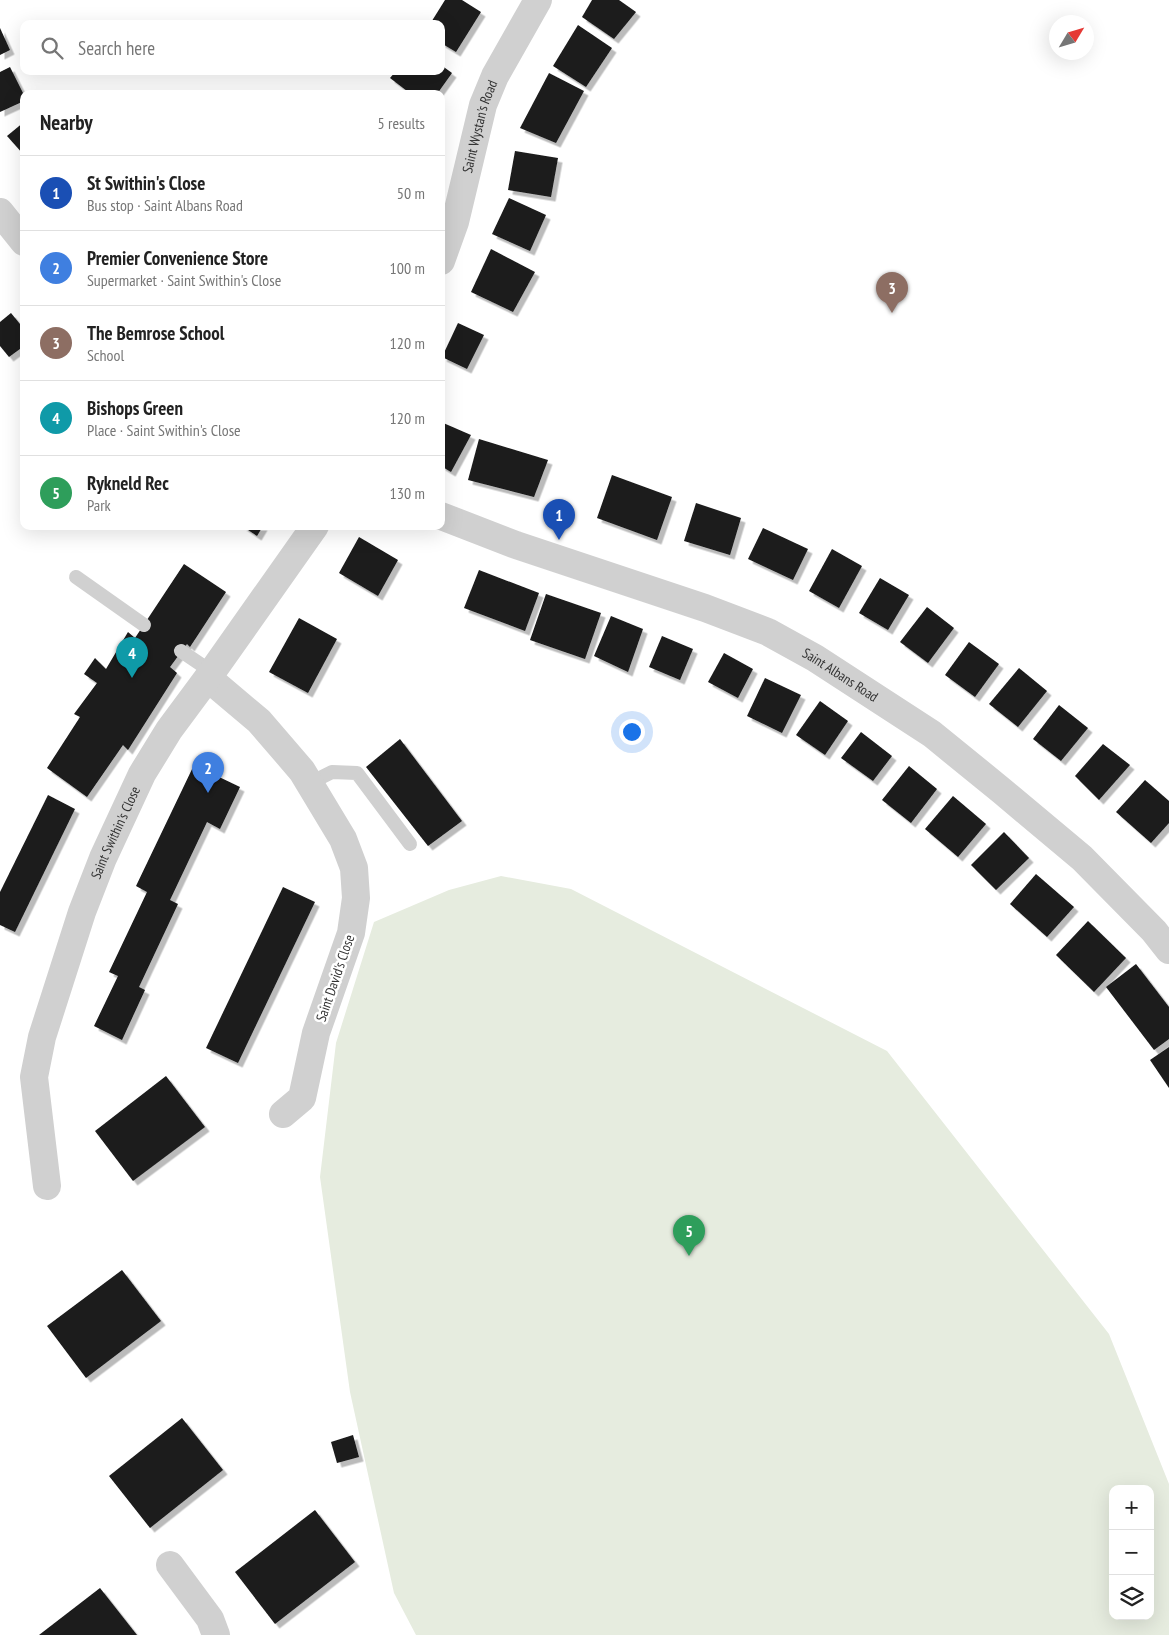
<!DOCTYPE html>
<meta charset="utf-8">
<style>
:root{--surface:#fff;--page:#f6f6f6;--text:#222;--muted:#767676;--line:#e0e0e0;--accent:#111827}
body{margin:0;font-family:"PT Sans Narrow",sans-serif;background:var(--page);color:var(--text)}
.controls{position:absolute;right:15px;bottom:15px;display:grid;overflow:hidden;border-radius:10px;box-shadow:0 5px 20px #0002}
.controls button{width:45px;height:45px;display:grid;place-items:center;padding:0;border:0;border-bottom:1px solid var(--line);background:var(--surface);color:var(--text);font:25px sans-serif}
.compass{position:absolute;left:1049px;top:15px;width:45px;height:45px;border-radius:50%;background:var(--surface);box-shadow:0 5px 20px #0002;rotate:52deg}
.you{position:absolute;left:631px;top:731px;width:18px;height:18px;margin:-12px;border:4px solid #fff;border-radius:50%;background:#1a73e8;box-shadow:0 0 0 8px #1a73e833}
.badge{display:grid;place-items:center;width:32px;height:32px;border-radius:50%;background:var(--accent);color:#fff;font-size:16px;font-weight:700}
.pin{position:absolute;translate:-50% -41px;filter:drop-shadow(0 1px 2px #0008)}
.pin::after{content:'';position:absolute;top:26px;width:18px;height:15px;background:inherit;clip-path:polygon(0 0,100% 0,50% 100%)}
.list{margin:0;padding:0;list-style:none}
h2{display:flex;justify-content:space-between;align-items:center;height:65px;margin:0;padding:0 20px;font-size:21px}
h2 small{font-size:16px;font-weight:400;color:var(--muted)}
.list li{display:grid;grid-template-columns:32px 1fr auto;gap:15px;align-items:center;box-sizing:border-box;height:75px;padding:0 20px;border-top:1px solid var(--line)}
.list b{display:block;font-size:19px;white-space:nowrap}
.list p{margin:0;font-size:16px;white-space:nowrap;color:var(--muted)}
.list em{font-size:16px;font-style:normal;color:var(--muted)}
.icon{flex:none;width:28px;height:28px;fill:none;stroke:currentColor;stroke-width:2;stroke-linecap:round;stroke-linejoin:round}
.map{position:relative;flex:none;width:1169px;height:1635px;overflow:hidden}
.search{position:absolute;background:var(--surface);box-shadow:0 5px 20px #0002;left:20px;top:20px;width:425px;height:55px;display:flex;align-items:center;gap:12px;box-sizing:border-box;padding:0 18px;border-radius:10px;color:var(--muted);font-size:19px}
.panel{position:absolute;background:var(--surface);box-shadow:0 5px 20px #0002;left:20px;top:90px;width:425px;height:440px;border-radius:10px}
.map>svg:first-child{display:block}
.green{fill:#e6ecdf;fill-rule:evenodd}
.building{fill:#1a1a1a;filter:url(#shadow)}
.lines{fill:none;stroke-linecap:round;stroke-linejoin:round}
.service{stroke:#d0d0d0;stroke-width:14}
.minor{stroke:#d0d0d0;stroke-width:28}
.tertiary{stroke:#d0d0d0;stroke-width:28}
.labels{text-anchor:middle;dominant-baseline:central;stroke-width:5;stroke-linejoin:round;paint-order:stroke}
.street-label{font-size:14px;fill:#333;stroke:#fff}
</style>
<div class="map">
<svg width="1169" height="1635" viewBox="0 0 1169 1635">
<defs>
<filter id="shadow"><feDropShadow dx="4.5" dy="4.5" stdDeviation="0" flood-color="#0004"/></filter>
</defs>
<rect width="100%" height="100%" fill="#fff"/>
<path class="green" d="M501,876L571,889L887,1051L1109,1334L1169,1484V1635H416L394,1593L350,1392L320,1177L336,1043L374,922L449,890ZM1113,1489H1150V1616H1113Z"/>
<g class="building">
<path d="M445,0H462L481,12L456,52L441,43V24H430Z"/>
<path d="M592,0H619L636,12L614,39L582,17Z"/>
<path d="M578,25L612,48L586,87L553,66Z"/>
<path d="M0,28L10,50L0,55Z"/>
<path d="M441,65L452,73L437,94H411L390,78L396,71H441Z"/>
<path d="M10,67L24,95V101L0,112V72Z"/>
<path d="M549,73L584,91L556,143L520,128Z"/>
<path d="M24,122V155L7,136Z"/>
<path d="M515,151L558,158L551,197L508,190Z"/>
<path d="M509,198L546,215L530,251L492,234Z"/>
<path d="M491,249L535,272L513,312L471,292Z"/>
<path d="M11,313L24,329V346L9,357L0,346V322Z"/>
<path d="M458,323L484,335L467,369L442,357Z"/>
<path d="M441,422L471,435L451,472L441,466Z"/>
<path d="M479,439L548,460L534,497L468,480Z"/>
<path d="M612,475L672,497L657,540L597,518Z"/>
<path d="M696,503L741,518L730,555L684,541Z"/>
<path d="M242,526H263L257,536Z"/>
<path d="M763,528L808,549L793,580L748,559Z"/>
<path d="M359,537L398,560L378,596L339,573Z"/>
<path d="M832,549L862,566L839,608L809,591Z"/>
<path d="M184,564L226,592L190,647L187,644L170,667L177,673L128,750L123,745L87,797L47,768L80,717L74,714L97,683L84,674L95,658L106,669L128,632L135,638Z"/>
<path d="M479,570L539,593L525,631L464,608Z"/>
<path d="M880,578L909,595L888,630L859,613Z"/>
<path d="M546,594L601,613L585,659L530,640Z"/>
<path d="M927,607L954,628L928,663L900,642Z"/>
<path d="M611,616L643,629L628,672L594,656Z"/>
<path d="M299,618L337,639L308,693L269,672Z"/>
<path d="M662,636L693,649L680,680L649,667Z"/>
<path d="M969,642L999,664L975,697L945,675Z"/>
<path d="M724,653L753,669L738,698L708,682Z"/>
<path d="M1019,668L1047,691L1018,727L989,704Z"/>
<path d="M765,678L801,695L782,733L747,716Z"/>
<path d="M820,701L848,721L825,755L796,735Z"/>
<path d="M1059,705L1088,728L1061,761L1033,739Z"/>
<path d="M861,732L892,756L873,781L841,758Z"/>
<path d="M400,739L462,821L428,846L366,767Z"/>
<path d="M1103,744L1130,765L1099,800L1075,776Z"/>
<path d="M194,765L240,787L220,829L207,822L170,900L178,904L139,987L145,990L122,1040L94,1026L118,976L109,972L147,892L136,886Z"/>
<path d="M909,766L937,789L911,823L882,800Z"/>
<path d="M1145,780L1169,801V823L1151,843L1116,812Z"/>
<path d="M48,795L75,809L15,932L0,925V892Z"/>
<path d="M953,796L986,824L958,857L925,829Z"/>
<path d="M1004,832L1029,858L996,890L971,865Z"/>
<path d="M1036,874L1074,907L1047,937L1010,904Z"/>
<path d="M283,887L315,902L238,1063L206,1048Z"/>
<path d="M1088,921L1126,958L1094,992L1056,955Z"/>
<path d="M1136,964L1169,1007V1039L1154,1050L1106,987Z"/>
<path d="M1169,1047V1088L1150,1060Z"/>
<path d="M166,1076L205,1127L133,1181L95,1131Z"/>
<path d="M122,1270L161,1321L86,1378L47,1326Z"/>
<path d="M182,1418L223,1470L150,1528L109,1476Z"/>
<path d="M353,1435L359,1457L337,1463L331,1442Z"/>
<path d="M315,1510L355,1562L275,1624L235,1572Z"/>
<path d="M100,1588L137,1635H39Z"/>
</g>
<g class="lines">
<g class="service">
<path d="M76,577L144,625"/>
<path d="M181,651L212,672"/>
<path d="M310,783L332,772L357,773L410,844"/>
</g>
<g class="minor">
<path id="s1" d="M441,261L455,222L483,105L495,76L538,0"/>
<path d="M208,678L259,721L302,771L343,839L354,868L356,898L351,933L316,1033L302,1098L283,1114"/>
<path id="s2" d="M47,1186L34,1077L42,1037L82,912L103,858L142,774L169,730L212,672L315,526"/>
<path d="M170,1565L210,1619L216,1635"/>
</g>
<g class="tertiary">
<path d="M0,212L24,242"/>
<path id="s3" d="M441,516L516,545L705,608L768,632L815,658L932,734L1002,791L1082,858L1154,931L1169,950"/>
</g>
</g>
<g class="labels">
<g class="street-label">
<text stroke="none"><textPath href="#s1" startOffset="140">Saint Wystan's Road</textPath></text>
<text stroke="none"><textPath href="#s3" startOffset="431">Saint Albans Road</textPath></text>
<text stroke="none"><textPath href="#s2" startOffset="368">Saint Swithin's Close</textPath></text>
<text transform="translate(335 978) rotate(-71)">Saint David's Close</text>
</g>
</g>
</svg>
<div class="controls">
<button>+</button>
<button>−</button>
<button><svg class="icon" aria-label="layers" viewBox="0 0 24 24"><path d="M12 4l9 5-9 5-9-5zM3 14l9 5 9-5"/></svg></button>
</div>
<svg class="compass" viewBox="-18 -18 36 36"><path d="M0-13l5 13h-10z" fill="#e53935"/><path d="M0 13l5-13h-10z" fill="#767676"/></svg>
<div class="you"></div>
<div class="pin badge" style="left:559px;top:540px;background:#1a4fb4">1</div>
<div class="pin badge" style="left:208px;top:793px;background:#3f7fe0">2</div>
<div class="pin badge" style="left:892px;top:313px;background:#8d6e63">3</div>
<div class="pin badge" style="left:132px;top:678px;background:#0f9aa8">4</div>
<div class="pin badge" style="left:689px;top:1256px;background:#2e9e5b">5</div>
<div class="search"><svg class="icon" aria-label="search" viewBox="0 0 24 24"><circle cx="10" cy="10" r="6"/><path d="M15 15l6 6"/></svg>Search here</div>
<section class="panel">
<h2>Nearby<small>5 results</small></h2>
<ul class="list">
<li><span class="badge" style="background:#1a4fb4">1</span><div><b>St Swithin's Close</b><p>Bus stop · Saint Albans Road</p></div><em>50 m</em></li>
<li><span class="badge" style="background:#3f7fe0">2</span><div><b>Premier Convenience Store</b><p>Supermarket · Saint Swithin's Close</p></div><em>100 m</em></li>
<li><span class="badge" style="background:#8d6e63">3</span><div><b>The Bemrose School</b><p>School</p></div><em>120 m</em></li>
<li><span class="badge" style="background:#0f9aa8">4</span><div><b>Bishops Green</b><p>Place · Saint Swithin's Close</p></div><em>120 m</em></li>
<li><span class="badge" style="background:#2e9e5b">5</span><div><b>Rykneld Rec</b><p>Park</p></div><em>130 m</em></li>
</ul>
</section>
</div>
